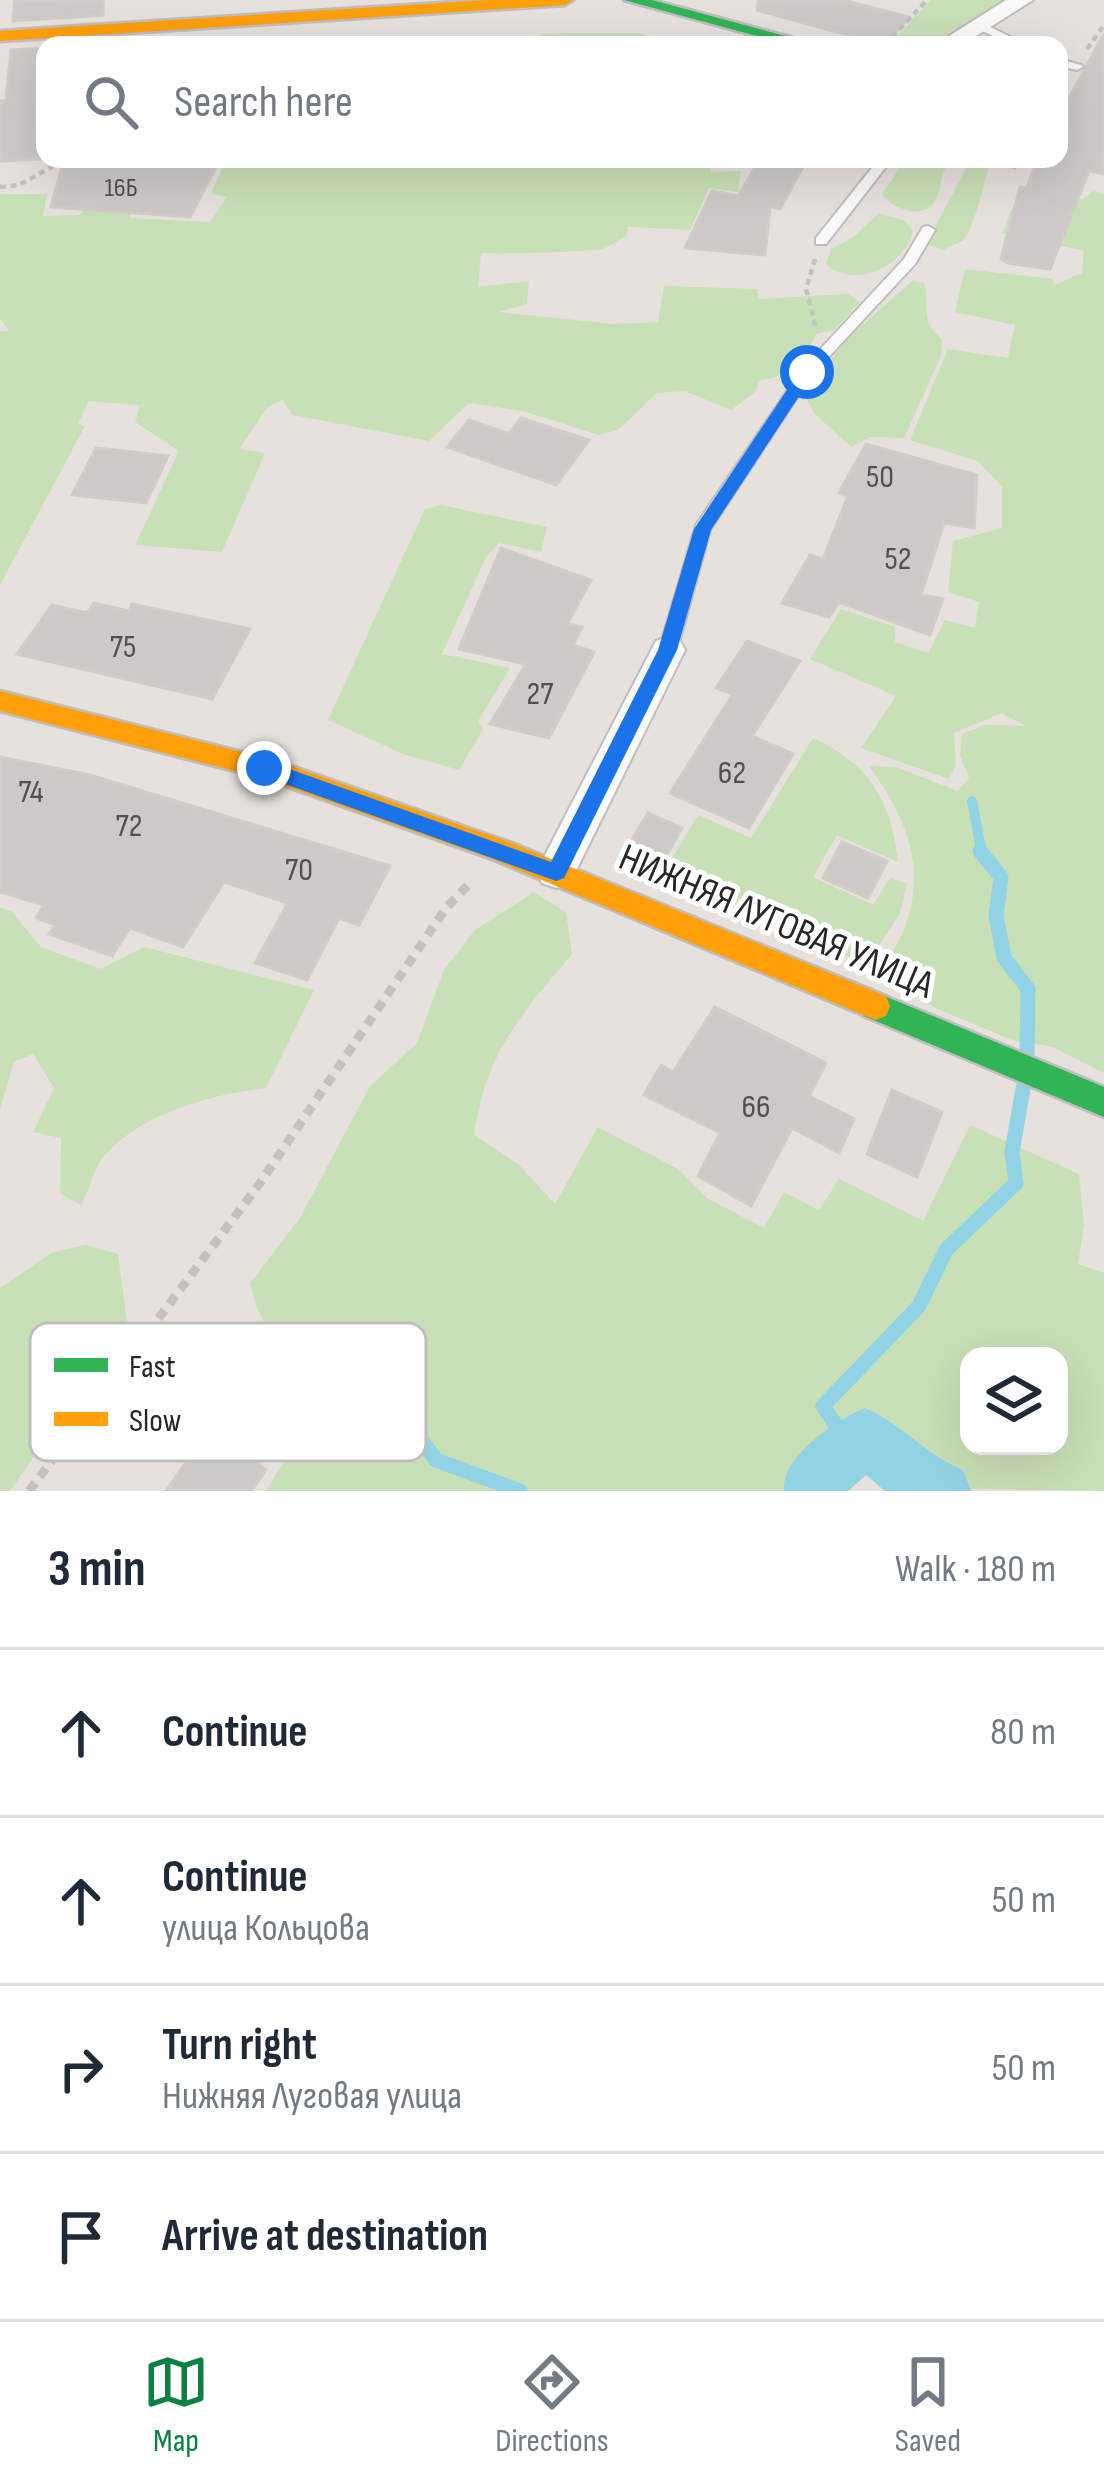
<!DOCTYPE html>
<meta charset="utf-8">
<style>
:root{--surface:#fff;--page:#f6f6f7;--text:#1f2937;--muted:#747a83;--line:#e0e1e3;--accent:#0b8043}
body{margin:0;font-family:"Sofia Sans Condensed",sans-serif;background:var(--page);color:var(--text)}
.controls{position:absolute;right:36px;bottom:36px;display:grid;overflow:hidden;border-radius:24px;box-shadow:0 12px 48px #0002}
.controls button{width:108px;height:108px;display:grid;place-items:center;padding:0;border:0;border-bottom:3px solid var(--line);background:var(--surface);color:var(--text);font:60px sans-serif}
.stop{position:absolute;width:36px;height:36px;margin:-27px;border:9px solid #1a73e8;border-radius:50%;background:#fff}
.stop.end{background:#1a73e8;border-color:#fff;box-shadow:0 3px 12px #0008}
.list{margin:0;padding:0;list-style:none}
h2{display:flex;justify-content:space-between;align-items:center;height:156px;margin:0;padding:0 48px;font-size:51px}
h2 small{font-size:39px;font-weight:400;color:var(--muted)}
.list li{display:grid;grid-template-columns:78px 1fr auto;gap:36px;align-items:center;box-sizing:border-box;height:168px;padding:0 48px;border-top:3px solid var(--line)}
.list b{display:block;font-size:45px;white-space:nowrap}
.list p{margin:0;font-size:39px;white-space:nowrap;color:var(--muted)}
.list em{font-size:39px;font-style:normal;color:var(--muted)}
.icon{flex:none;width:66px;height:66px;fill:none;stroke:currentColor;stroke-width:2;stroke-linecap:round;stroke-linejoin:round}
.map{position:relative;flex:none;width:1104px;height:1491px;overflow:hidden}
.search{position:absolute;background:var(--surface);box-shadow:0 12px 48px #0002;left:36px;right:36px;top:36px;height:132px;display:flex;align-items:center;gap:30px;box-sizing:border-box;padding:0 42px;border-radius:24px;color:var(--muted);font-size:45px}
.sheet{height:828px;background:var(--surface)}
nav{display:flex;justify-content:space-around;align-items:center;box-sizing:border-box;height:168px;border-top:3px solid var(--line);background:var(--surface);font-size:33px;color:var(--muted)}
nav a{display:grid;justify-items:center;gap:6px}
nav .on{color:var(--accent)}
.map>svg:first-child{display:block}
.green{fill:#c8e0b6;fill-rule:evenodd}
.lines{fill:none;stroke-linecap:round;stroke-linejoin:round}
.stream-far1{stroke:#92d2e5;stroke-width:10}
.stream{stroke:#92d2e5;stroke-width:15}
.canal{fill:#92d2e5;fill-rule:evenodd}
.building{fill:#ccc9c6;stroke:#d0cdc9;stroke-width:3}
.lane-casing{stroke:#bfbdbe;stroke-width:4}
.street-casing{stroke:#bfbdbe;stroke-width:4}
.fast-casing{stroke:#bfbdbe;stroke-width:5}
.slow-casing{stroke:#bfbdbe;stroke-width:5}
.path-far1{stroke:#c2c2c1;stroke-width:4.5;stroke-dasharray:6 4.5;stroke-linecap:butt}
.path{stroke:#c2c2c1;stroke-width:9;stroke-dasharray:10 8;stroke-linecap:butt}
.lane{fill:#fbfafa;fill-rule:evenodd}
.street{fill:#fbfafa;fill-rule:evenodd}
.fast{fill:#30b455;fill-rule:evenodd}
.slow{fill:#ff9f0a;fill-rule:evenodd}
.route{fill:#1a73e8}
.labels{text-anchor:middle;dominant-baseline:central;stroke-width:10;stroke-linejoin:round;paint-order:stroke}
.far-number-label{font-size:27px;fill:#515050}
.number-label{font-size:33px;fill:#515050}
.street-label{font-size:39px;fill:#272727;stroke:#fff}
.key{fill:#fff;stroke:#bebebe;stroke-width:3}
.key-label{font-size:33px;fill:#272727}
</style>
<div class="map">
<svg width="1104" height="1491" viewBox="0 0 1104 1491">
<rect width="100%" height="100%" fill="#e6e1dc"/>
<g class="green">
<path d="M931,0H1007L936,44L890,45Z"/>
<path d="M580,33H638L671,44L542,45V34Z"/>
<path d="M226,159H708L711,172L741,171L738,192L709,188L690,230L628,227L627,235C619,240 610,247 601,249C584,252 495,255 481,253L478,287L529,281L527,304L499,312L614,324L658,322L664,286L757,289L759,299L848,294L860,302L834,330L816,334C807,356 786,379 760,380L754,393L731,410L685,391L657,393L618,430L599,435L523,411L469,403L429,441L293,415L282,400L267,408L239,449L265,453L222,552L135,545L179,451L135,422L140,405L89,401L78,423L85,426L0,585V331H9L0,318V194H47L43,216L81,215L88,200L134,201L130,218L210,222L227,197L211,194Z"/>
<path d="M906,159H952C940,173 943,179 938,195C928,223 893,210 882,194Z"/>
<path d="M971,159H992C982,186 978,217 964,240L943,250L926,244Z"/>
<path d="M1094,191L1104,194V1073L1053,1047L1012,1040L935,1008L881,971C932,897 921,837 869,766L896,767L958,791L969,778L960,756L962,734L984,725L1026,726L1002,713L954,733L956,765L949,779L861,748L896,696L810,659L841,609L895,627V642L928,653L945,620L975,628L979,602L948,592L953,541L1002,528V487L978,461L910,440L948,349L1008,358L1015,325L955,312L965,269L1053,279L1054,285L1082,273L1084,251L1003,233L1011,210L1040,215L1068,197L1083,199Z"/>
<path d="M879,213L905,221L913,231C905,265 856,291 826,264L831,249L852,238Z"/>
<path d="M912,281L924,283C931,308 918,319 942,339L941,356L904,438L870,437L851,447L815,414L804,394L846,340Z"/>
<path d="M441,505L547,527L541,552L499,543L486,557L442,654L510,668L478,721L483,729L459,770L403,754L328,720L425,509Z"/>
<path d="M813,738C869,764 891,799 898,862L837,835L813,877L873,905L890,878L907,884L900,913L867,964L660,878L698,815L751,838Z"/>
<path d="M534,892L566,912L572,954C520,1016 486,1052 474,1135L519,1165L555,1204L598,1127L678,1169L707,1198L764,1228L784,1192L819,1210L839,1179L923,1221L970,1125L1079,1174L1084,1225L1078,1264L1104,1273V1491L927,1488L865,1437L811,1484L816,1491H266L320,1403L330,1398L312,1357C270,1339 261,1328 250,1283L300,1218L370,1086L417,1043L444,970L475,930ZM1059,1356V1446H969V1356Z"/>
<path d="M0,907L12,912L41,947L101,969L144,947L314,990L266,1088C214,1094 144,1112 107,1153C95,1165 89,1189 82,1205L60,1194L61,1138L33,1132L54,1088L33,1054L14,1062L0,1109Z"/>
<path d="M86,1245L118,1254L127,1322L10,1491H0V1288L53,1252Z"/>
</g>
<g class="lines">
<path class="stream-far1" d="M972,801L982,854"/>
<g class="stream">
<path d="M980,851L1001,877L996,916L1004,958L1028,989L1027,1057"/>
<path d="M391,1338L412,1356L420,1405L416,1433L436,1460L520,1491"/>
<path d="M852,1449L823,1406L919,1306L946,1250L1016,1183L1012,1152L1024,1083"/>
</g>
<path class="canal" d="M865,1408C902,1424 926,1455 963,1470L971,1491H885L866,1475L848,1491H784C781,1457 836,1420 865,1408Z"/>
</g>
<g class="building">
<path d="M15,0H103V15L13,21Z"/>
<path d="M758,0H843L909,17L884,45L757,10Z"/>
<path d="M1104,34V174L1089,171L1050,269L1008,263L1001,259L1020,187L1026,188L1038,159H1059V116Z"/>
<path d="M45,48V159L0,161V101H6L11,50Z"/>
<path d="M64,159L204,160L202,166L216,167L190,217L51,207Z"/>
<path d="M760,159H807L780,209L770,207L765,255L685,248L712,191L738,196Z"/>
<path d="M521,418L589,440L556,485L447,447L469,420L509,434Z"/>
<path d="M866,444L977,475L974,528L944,523L921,595L943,599L930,635L839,602L829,617L782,603L810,555L823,559L848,496L839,493Z"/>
<path d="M96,448L168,456L146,503L72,495Z"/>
<path d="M501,548L591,580L567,624L582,627L573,645L594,652L549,738L490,724L526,664L459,649Z"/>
<path d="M94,603L129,611L132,604L250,629L212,699L17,654L52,605L87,613Z"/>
<path d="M747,641L800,661L752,736L793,754L749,828L670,793L733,694L716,688Z"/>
<path d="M0,757L90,775L390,866L359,925L339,918L307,980L255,963L288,903L224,882L183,947L130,928L112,956L49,934L56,925L36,918L44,905L0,892Z"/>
<path d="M648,813L682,828L658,870L623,855Z"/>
<path d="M842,842L887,861L868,898L823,878Z"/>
<path d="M715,1007L826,1063L809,1096L854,1119L839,1153L792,1128L751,1206L698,1176L720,1133L644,1095L661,1065L673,1072Z"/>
<path d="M892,1090L942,1112L917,1177L867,1154Z"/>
<path d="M257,1362L302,1388L257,1463L266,1470L251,1491H166L210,1428L214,1431Z"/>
</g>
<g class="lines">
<g class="lane-casing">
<g id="lane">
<path d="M976,24H984L1027,45H1012L976,28Z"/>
<path d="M1059,59L1081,65L1083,67L1077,70L1059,66Z"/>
<path d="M879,159H892L826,244H816V238Z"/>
<path d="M928,226L935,230L915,264L812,375L710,530L677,650L674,655H662L659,650L696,525L802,369L904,259L923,227Z"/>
</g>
</g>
<g class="street-casing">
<g id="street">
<path d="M1006,0H1033L962,45H935Z"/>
<path d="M668,637L680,641L685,650L570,883L556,888L542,883L537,872L542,861L656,641Z"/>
</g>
</g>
<g class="fast-casing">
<g id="fast">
<path d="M624,0H652L819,45H790Z"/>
<path d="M875,992L1104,1087V1117L864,1016L860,1006L864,996Z"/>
</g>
</g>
<g class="slow-casing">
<g id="slow">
<path d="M487,0H573L565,5L0,41V31Z"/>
<path d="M0,691L274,760L512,843L886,996L890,1006L886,1016L875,1020L492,859L262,778L0,711Z"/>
</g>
</g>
<g class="path-far1">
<path d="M885,45L927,0"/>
<path d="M1087,49L1104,25"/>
<path d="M1013,169L1020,159"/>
<path d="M0,187L19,185L66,159"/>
<path d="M815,259L806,289L815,325"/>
</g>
<path class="path" d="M29,1491L260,1183L446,908L471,882"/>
<use href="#lane" class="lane"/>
<use href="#street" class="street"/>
<use href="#fast" class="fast"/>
<use href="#slow" class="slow"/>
</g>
<path class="route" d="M801,369L815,372L711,530L677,650L564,878L556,881L257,774V762L264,760L551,862L658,650L694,529Z"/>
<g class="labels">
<g class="far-number-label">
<text x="121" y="188">16Б</text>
</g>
<g class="number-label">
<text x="880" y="477">50</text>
<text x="898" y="559">52</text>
<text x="123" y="647">75</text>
<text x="540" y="694">27</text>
<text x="732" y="773">62</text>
<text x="31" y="792">74</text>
<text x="129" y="826">72</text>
<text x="299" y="870">70</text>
<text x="756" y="1107">66</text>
</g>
<g class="street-label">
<text transform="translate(776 922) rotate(23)">НИЖНЯЯ ЛУГОВАЯ УЛИЦА</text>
</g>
</g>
<rect x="30" y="1323" width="396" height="138" rx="18" class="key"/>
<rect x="54" y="1358" width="54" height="14" fill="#30b455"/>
<rect x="54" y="1412" width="54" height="14" fill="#ff9f0a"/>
<g class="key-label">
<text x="129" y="1377">Fast</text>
<text x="129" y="1431">Slow</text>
</g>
</svg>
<div class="controls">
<button><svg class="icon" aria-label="layers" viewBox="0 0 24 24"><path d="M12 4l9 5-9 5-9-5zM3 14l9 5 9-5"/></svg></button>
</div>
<div class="stop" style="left:807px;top:372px"></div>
<div class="stop end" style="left:264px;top:768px"></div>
<div class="search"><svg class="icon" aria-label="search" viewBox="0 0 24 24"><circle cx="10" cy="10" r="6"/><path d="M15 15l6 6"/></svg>Search here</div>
</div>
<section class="sheet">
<h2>3 min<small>Walk · 180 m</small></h2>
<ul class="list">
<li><svg class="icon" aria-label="ahead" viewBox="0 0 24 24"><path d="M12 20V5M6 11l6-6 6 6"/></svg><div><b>Continue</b></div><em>80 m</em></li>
<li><svg class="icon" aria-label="ahead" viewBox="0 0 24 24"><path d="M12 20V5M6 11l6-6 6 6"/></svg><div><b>Continue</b><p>улица Кольцова</p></div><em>50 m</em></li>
<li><svg class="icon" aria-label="right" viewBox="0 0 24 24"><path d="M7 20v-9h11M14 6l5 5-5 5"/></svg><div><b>Turn right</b><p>Нижняя Луговая улица</p></div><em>50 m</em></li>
<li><svg class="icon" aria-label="arrive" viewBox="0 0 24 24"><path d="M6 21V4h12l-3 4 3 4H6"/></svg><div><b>Arrive at destination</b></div></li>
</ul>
</section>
<nav>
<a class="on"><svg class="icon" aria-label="map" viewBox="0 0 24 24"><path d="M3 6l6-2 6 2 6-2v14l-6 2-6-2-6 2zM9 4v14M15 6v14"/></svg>Map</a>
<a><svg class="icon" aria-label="directions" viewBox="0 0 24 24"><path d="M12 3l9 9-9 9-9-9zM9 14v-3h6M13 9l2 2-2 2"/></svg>Directions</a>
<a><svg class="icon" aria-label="saved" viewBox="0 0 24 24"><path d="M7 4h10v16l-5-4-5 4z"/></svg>Saved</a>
</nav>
